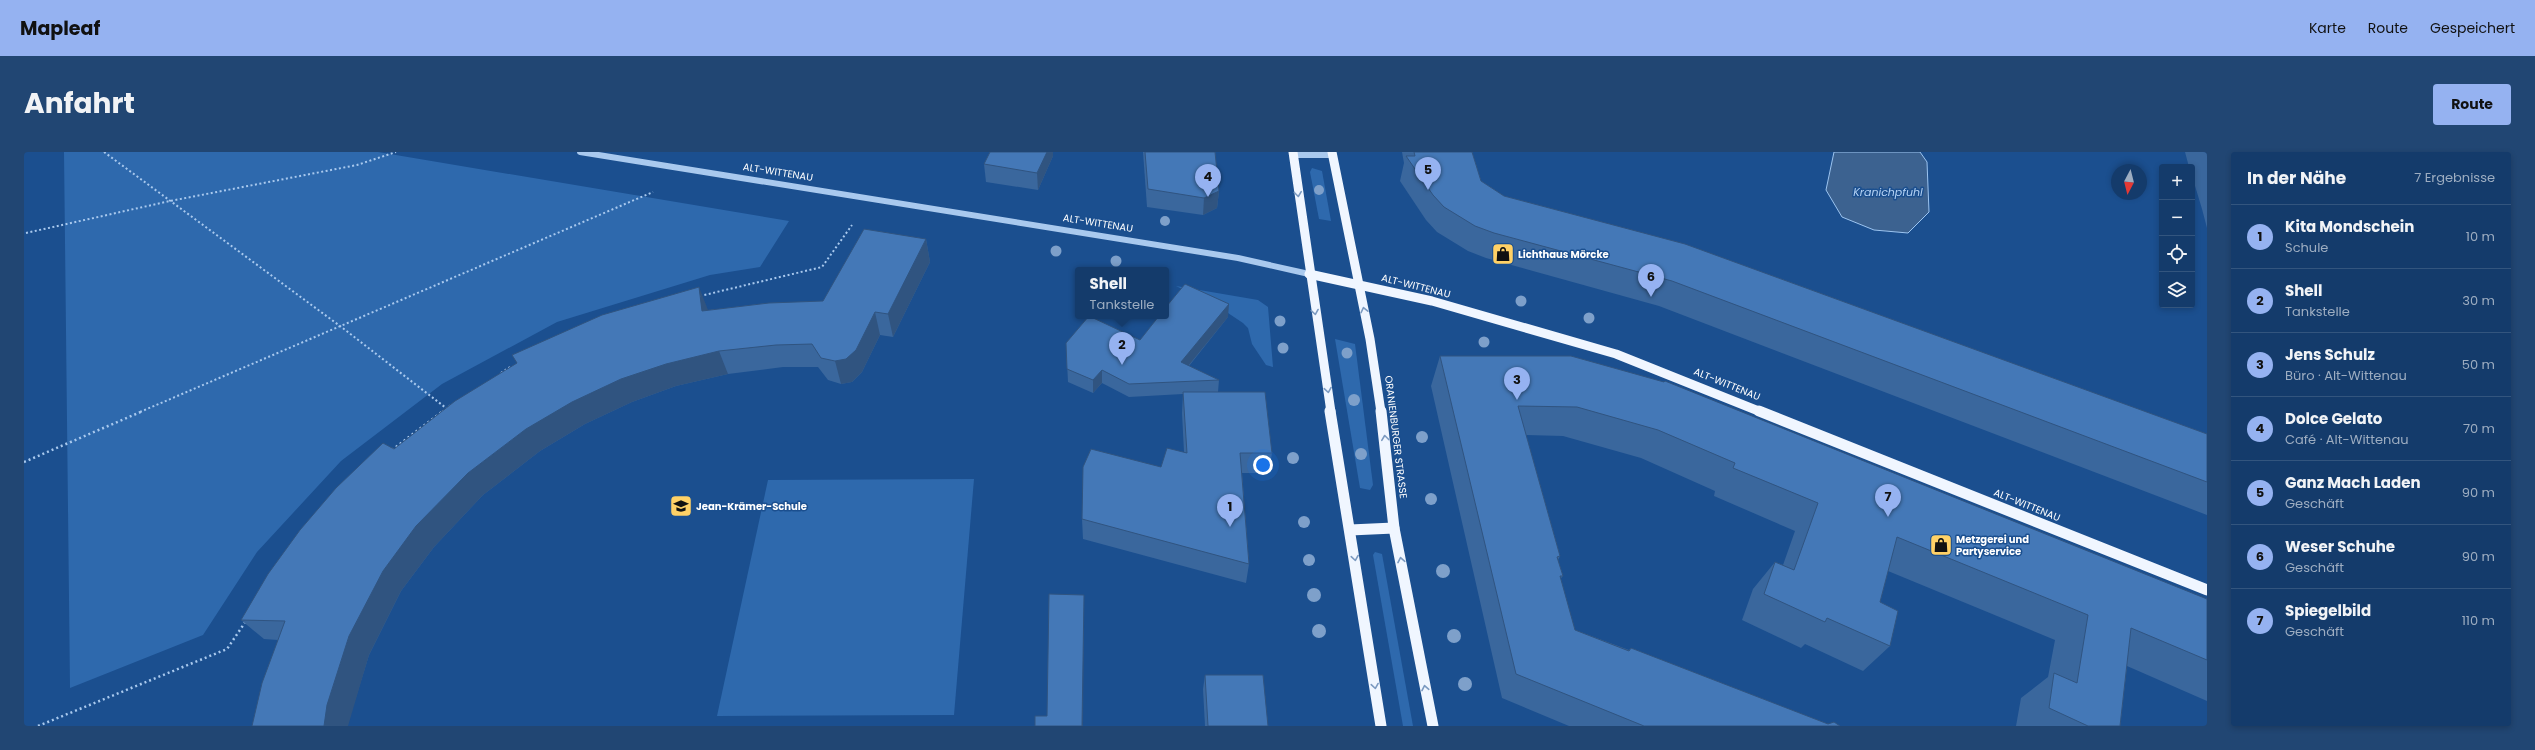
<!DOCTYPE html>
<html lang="de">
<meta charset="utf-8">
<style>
:root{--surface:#143b6b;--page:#214673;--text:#f1f3f6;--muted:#9dadc1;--line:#33557e;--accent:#95b2f1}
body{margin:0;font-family:Poppins,sans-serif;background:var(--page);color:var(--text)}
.controls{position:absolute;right:12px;top:12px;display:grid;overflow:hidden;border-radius:4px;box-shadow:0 2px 6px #0003}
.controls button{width:36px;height:36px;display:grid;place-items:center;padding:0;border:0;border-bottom:1px solid var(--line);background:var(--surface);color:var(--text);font:20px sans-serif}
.compass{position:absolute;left:2087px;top:12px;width:36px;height:36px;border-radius:50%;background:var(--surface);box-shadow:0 2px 6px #0003;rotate:187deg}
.you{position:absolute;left:1239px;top:313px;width:14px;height:14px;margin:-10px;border:3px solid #fff;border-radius:50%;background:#1a73e8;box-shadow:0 0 0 6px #1a73e833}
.badge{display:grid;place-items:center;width:26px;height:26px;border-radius:50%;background:var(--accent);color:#111;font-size:13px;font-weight:700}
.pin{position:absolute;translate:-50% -33px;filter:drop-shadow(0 1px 2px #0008)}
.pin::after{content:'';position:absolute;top:21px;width:14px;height:12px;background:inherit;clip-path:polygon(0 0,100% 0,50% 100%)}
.popup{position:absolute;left:1051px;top:115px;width:94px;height:52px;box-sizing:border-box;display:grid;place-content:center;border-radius:4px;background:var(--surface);filter:drop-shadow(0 1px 3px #0005);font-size:13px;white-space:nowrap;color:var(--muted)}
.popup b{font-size:15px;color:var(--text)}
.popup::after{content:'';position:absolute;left:50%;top:100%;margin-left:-8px;border:8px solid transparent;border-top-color:var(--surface)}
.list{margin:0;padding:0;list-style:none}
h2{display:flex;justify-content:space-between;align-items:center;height:52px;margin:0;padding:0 16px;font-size:17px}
h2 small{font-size:13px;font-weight:400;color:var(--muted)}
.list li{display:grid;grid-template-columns:26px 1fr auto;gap:12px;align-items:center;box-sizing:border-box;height:64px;padding:0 16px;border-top:1px solid var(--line)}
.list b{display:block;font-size:15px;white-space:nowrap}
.list p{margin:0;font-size:13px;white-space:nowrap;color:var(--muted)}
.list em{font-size:13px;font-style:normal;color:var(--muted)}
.icon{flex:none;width:22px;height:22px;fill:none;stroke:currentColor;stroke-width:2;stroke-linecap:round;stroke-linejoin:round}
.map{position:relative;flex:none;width:2183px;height:574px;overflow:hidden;border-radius:4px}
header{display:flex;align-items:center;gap:24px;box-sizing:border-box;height:56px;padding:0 20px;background:var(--accent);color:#111}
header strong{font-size:19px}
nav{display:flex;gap:22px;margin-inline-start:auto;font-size:14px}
.intro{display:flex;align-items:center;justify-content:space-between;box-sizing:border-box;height:96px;padding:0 24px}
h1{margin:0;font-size:28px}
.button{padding:10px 18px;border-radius:4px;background:var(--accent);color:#111;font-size:14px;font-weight:700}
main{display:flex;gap:24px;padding:0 24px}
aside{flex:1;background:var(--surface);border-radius:4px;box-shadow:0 2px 6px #0003}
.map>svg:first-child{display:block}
.green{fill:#2e69ad}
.water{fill:#3c6290;stroke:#9cc4f0}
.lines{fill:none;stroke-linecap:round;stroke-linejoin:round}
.path-far1{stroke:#a9c9ee;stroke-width:2;stroke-dasharray:2 2.5;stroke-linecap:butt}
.path{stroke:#a9c9ee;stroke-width:2.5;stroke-dasharray:2 3;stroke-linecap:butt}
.minor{stroke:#a9c9ee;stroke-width:6}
.major-far1{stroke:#f0f6ff;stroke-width:9}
.major{stroke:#f0f6ff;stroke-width:11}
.tree{fill:#7ea0ca}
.wall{fill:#3a679d}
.shaded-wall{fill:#305480}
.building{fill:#4478b7;stroke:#305480}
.oneway{stroke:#7b9ac1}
.labels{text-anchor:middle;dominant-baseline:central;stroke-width:3;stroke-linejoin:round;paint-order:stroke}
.street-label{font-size:10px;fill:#fff;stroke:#1b4f8f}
.poi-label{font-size:10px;font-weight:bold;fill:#fff;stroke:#1b4f8f;text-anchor:start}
.water-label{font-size:11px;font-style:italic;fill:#b5d3f5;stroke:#1b4f8f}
</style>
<header>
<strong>Mapleaf</strong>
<nav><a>Karte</a><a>Route</a><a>Gespeichert</a></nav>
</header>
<div class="intro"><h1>Anfahrt</h1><a class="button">Route</a></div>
<main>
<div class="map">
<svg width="2183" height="574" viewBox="0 0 2183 574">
<rect width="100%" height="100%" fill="#1b4f8f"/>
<g class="green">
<path d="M40,0H354L765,69L736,115L686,123L533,170L418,232L317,309L233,400L179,483L46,536Z"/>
<path d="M1288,16L1298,19L1307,69L1295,67L1286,20Z"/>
<path d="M1152,134L1234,148L1244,155L1249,215L1242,213L1228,192L1224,176L1219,171L1198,157Z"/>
<path d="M1311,187L1331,192L1349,333L1346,338L1336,336Z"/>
<path d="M950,327L930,563L693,564L744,328Z"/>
<path d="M1351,400L1358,402L1389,574H1379L1349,403Z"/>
</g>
<path class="water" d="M1810,0H1896L1903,10L1905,60L1884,81L1850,78L1818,65L1802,38Z"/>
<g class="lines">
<g class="path-far1">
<path d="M80,0L316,174L422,256"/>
<path d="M2,81L146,49L333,13L372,0"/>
<path d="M676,144L798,115L828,73"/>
<path d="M477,221L486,215"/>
<path d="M116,260L629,40"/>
<path d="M418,260L427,253"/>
</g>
<g class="path">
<path d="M368,298L419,259"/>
<path d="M0,310L119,259"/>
<path d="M14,574L203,497L222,469"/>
</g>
<g class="minor">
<path d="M556,0L1214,106L1285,122"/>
<path d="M1269,3H1308"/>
</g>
<g class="major-far1">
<path d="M1269,0L1307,260"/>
<path d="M1308,0L1346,187L1357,260"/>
<path d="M1285,122L1408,149L1592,202L1737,260"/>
</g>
<g class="major">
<path d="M1306,259L1357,574"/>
<path d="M1357,259L1370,376L1409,574"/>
<path d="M1735,259L2183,438"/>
<path d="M1326,378L1370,376"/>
</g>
</g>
<g class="tree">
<circle cx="1295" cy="38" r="5"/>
<circle cx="1141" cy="69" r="5"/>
<circle cx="1032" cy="99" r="5.5"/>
<circle cx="1092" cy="109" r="5.5"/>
<circle cx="1497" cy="149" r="5.5"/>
<circle cx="1565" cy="166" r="5.5"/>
<circle cx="1256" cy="169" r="5.5"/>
<circle cx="1460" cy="190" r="5.5"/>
<circle cx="1259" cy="196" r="5.5"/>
<circle cx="1323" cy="201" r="5.5"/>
<circle cx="1330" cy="248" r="6"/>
<circle cx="1398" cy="285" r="6"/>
<circle cx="1337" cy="302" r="6"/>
<circle cx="1269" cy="306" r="6"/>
<circle cx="1407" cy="347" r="6"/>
<circle cx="1280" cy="370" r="6"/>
<circle cx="1285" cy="408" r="6"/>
<circle cx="1419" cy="419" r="7"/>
<circle cx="1290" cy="443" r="7"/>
<circle cx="1295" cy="479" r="7"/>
<circle cx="1430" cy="484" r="7"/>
<circle cx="1441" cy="532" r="7"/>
</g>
<g class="wall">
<path d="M1119,0H1191L1195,39L1193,56L1179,63L1123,55Z"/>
<path d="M1378,0H1448L1457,29L1480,44L2183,282V363L1635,154L1462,106L1444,99L1413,80L1402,68L1376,29L1380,11Z"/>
<path d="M2161,0H2183V76L2178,57L2168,24V15H2165Z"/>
<path d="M1029,4L1014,38L962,30L960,12Z"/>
<path d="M902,87L906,110L869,185L856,183L838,220L828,230L817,232L804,228L794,215H759L704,222L652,234L608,250L561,272L516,299L459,343L410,395L377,439L345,503L324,571L254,488L240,487L217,468L370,297L684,158L799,149Z"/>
<path d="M1204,165L1165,214L1195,228L1194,240L1248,301L1245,321H1218L1225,412L1222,431L1059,387L1058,367L1160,300L1158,261L1159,242L1105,245L1078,231L1069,241L1044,230L1042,191L1116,188Z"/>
<path d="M1416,204L2183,447V549L2103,514L2096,574H1992L1997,546L2024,525L2031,488L1864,419L1856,450L1866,494L1839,519L1781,492L1777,496L1718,468L1729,437L1751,410L1759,413L1771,379L1690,344L1691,339L1617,306L1539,284L1502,283L1536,404L1534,408L1539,424L1536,427L1551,478L1605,498L1607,496L1804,572L1816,574H1545L1478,546L1407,234Z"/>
<path d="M1181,523L1244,574H1181L1179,537Z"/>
</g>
<g class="shaded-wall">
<path d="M1023,0H1029V4L1014,38L1013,21Z"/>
<path d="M1195,39L1193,56L1179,63L1180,46Z"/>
<path d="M902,87L906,110L869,185L864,162Z"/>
<path d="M675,135L684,158L687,182L678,159Z"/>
<path d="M1205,152L1204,165L1156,224L1157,210Z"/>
<path d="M851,160L856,183L838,220L828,230L817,232L811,209Z"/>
<path d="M695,199L704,222L652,234L608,250L561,272L516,299L459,343L410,395L377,439L345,503L324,574H300L303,553L325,484L359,419L392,374L444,321L502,277L548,250L597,227L642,212Z"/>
<path d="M1078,218V231L1069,241V228Z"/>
<path d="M1060,443V458L1059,574H1058Z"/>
</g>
<g class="building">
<path d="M966,0H1023L1013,21L960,12Z"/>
<path d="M1121,0H1191L1195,39L1180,46L1124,37Z"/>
<path d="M1390,0H1448L1457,29L1480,44L1661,92L2183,282V330L1648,129L1470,81L1451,74L1420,55L1409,43L1382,4H1391Z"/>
<path d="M840,77L902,87L864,162L851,160L832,198L822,207L811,209L797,206L788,192L752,193L695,199L642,212L597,227L548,250L502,277L444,321L392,374L359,419L325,484L303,553L300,574H228L238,531L261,469L217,468L244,422L276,378L312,336L359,291L370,297L431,249L493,211L488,203L578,163L675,135L678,159L745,151L799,149Z"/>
<path d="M1161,132L1205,152L1157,210L1195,228L1105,232L1078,218L1069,228L1043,217L1042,191L1065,164L1116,188L1135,164H1142V155Z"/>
<path d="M1416,204H1547L1640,230L1641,229L2183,447V508L2107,476L2096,574H2064L2025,556L2030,521L2053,531L2064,463L1873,385L1856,450L1874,459L1866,494L1803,466L1801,470L1740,442L1751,410L1770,418L1794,351L1709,316L1711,311L1634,278L1553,255L1494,254L1536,404L1533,405L1539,424H1536L1551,478L1605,499L1607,496L1804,572L1810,570L1816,574H1620L1492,522Z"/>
<path d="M1159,240H1241L1248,301H1216L1225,412L1058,367L1059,315L1067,297L1137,315L1143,296L1163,301Z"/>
<path d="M1025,442L1060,443L1058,574H1011V564H1023Z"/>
<path d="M1181,523H1239L1244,574H1184Z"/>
</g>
<defs><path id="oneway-chevron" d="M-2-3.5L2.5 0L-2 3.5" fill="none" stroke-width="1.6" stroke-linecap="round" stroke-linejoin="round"/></defs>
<g class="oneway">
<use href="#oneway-chevron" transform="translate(1274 42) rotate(83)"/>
<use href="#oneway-chevron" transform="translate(1340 158) rotate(-103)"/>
<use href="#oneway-chevron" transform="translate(1291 160) rotate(81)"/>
<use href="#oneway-chevron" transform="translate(1304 238) rotate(81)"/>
<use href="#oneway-chevron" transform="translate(1361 286) rotate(-97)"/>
<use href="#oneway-chevron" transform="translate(1331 406) rotate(81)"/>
<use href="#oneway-chevron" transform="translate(1377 408) rotate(-101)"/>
<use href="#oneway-chevron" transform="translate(1351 534) rotate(81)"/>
<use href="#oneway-chevron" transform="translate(1401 536) rotate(-101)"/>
</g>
<defs>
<g id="shop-square" transform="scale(1.15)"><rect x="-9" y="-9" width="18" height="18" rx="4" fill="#ffd166" stroke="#1b4f8f"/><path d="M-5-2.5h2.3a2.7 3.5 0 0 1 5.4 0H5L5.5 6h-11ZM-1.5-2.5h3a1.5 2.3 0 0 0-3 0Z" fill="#111"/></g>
<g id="school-square" transform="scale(1.15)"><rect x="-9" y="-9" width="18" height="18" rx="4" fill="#ffd166" stroke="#1b4f8f"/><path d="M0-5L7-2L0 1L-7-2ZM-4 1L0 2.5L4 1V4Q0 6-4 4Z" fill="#111"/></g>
</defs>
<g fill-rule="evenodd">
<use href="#shop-square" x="1479" y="102"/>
<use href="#school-square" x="657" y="354"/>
<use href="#shop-square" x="1917" y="393"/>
</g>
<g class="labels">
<g class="street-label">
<text transform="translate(754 20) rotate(9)">ALT-WITTENAU</text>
<text transform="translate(1074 71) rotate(9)">ALT-WITTENAU</text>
<text transform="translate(1392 134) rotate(14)">ALT-WITTENAU</text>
<text transform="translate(1703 232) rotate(22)">ALT-WITTENAU</text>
<text transform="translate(1372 285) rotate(83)">ORANIENBURGER STRASSE</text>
<text transform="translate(2003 353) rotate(22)">ALT-WITTENAU</text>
</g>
<g class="poi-label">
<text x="1494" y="102">Lichthaus Mörcke</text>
<text x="672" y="354">Jean-Krämer-Schule</text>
<text x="1932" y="387">Metzgerei und<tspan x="1932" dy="12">Partyservice</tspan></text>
</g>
<g class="water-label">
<text x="1864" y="40">Kranichpfuhl</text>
</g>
</g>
</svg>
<div class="controls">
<button>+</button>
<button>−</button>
<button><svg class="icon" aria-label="locate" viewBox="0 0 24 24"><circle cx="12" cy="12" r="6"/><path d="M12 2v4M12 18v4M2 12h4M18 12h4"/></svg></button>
<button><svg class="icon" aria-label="layers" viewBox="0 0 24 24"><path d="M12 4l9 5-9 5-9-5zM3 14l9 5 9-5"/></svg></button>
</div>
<svg class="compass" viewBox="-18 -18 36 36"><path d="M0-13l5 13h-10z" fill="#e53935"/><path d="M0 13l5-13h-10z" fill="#9dadc1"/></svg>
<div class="you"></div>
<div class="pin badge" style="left:1206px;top:375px">1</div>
<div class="pin badge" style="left:1098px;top:213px">2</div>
<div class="popup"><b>Shell</b>Tankstelle</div>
<div class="pin badge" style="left:1493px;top:248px">3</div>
<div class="pin badge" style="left:1184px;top:45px">4</div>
<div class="pin badge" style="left:1404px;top:38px">5</div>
<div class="pin badge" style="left:1627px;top:145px">6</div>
<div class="pin badge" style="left:1864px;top:365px">7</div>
</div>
<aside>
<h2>In der Nähe<small>7 Ergebnisse</small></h2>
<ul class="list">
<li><span class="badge">1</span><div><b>Kita Mondschein</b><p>Schule</p></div><em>10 m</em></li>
<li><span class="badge">2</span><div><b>Shell</b><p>Tankstelle</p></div><em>30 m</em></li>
<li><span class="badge">3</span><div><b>Jens Schulz</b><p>Büro · Alt-Wittenau</p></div><em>50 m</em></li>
<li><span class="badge">4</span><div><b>Dolce Gelato</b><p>Café · Alt-Wittenau</p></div><em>70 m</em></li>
<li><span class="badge">5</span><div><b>Ganz Mach Laden</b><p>Geschäft</p></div><em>90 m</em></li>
<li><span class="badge">6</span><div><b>Weser Schuhe</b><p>Geschäft</p></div><em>90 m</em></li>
<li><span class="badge">7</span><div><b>Spiegelbild</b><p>Geschäft</p></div><em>110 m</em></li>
</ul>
</aside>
</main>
